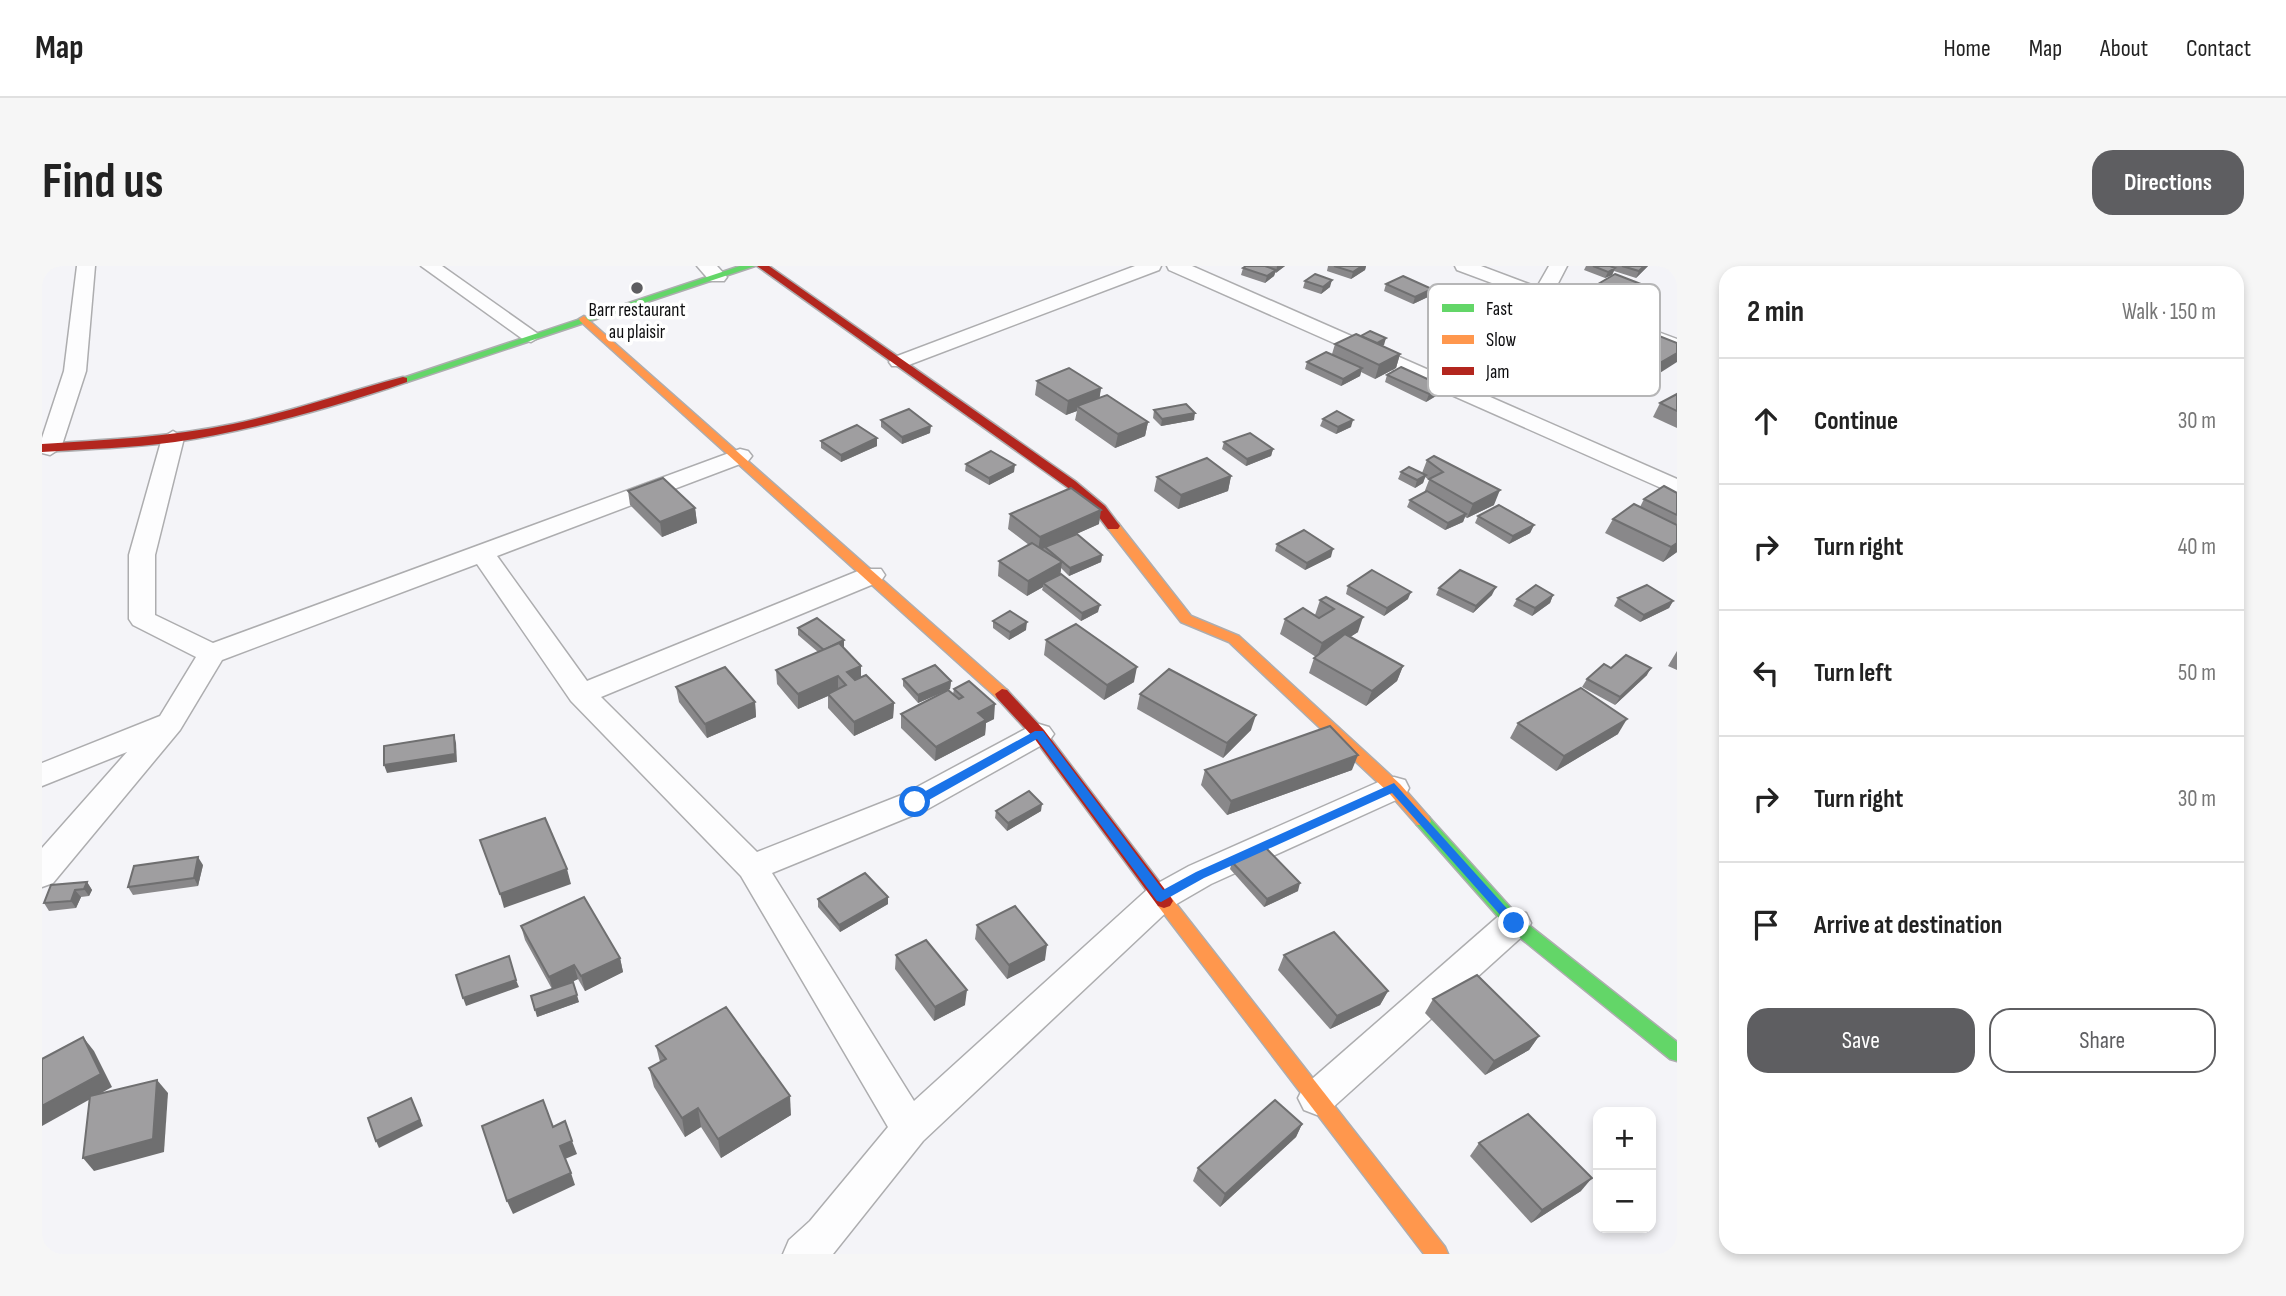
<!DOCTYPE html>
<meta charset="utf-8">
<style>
:root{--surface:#fff;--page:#f6f6f6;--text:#222;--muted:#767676;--line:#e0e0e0;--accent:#5e5e61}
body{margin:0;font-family:"Sofia Sans Condensed",sans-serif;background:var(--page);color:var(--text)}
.controls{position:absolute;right:21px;bottom:21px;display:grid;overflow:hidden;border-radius:14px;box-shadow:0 4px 10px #0003}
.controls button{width:63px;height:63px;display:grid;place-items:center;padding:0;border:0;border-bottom:2px solid var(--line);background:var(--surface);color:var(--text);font:35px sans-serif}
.stop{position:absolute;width:21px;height:21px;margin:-16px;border:5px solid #1a73e8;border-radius:50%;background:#fff}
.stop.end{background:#1a73e8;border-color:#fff;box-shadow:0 2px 7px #0008}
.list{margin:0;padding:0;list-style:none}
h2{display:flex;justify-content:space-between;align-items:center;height:91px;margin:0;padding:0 28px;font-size:30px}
h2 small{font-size:23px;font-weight:400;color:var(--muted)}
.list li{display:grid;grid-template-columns:46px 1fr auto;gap:21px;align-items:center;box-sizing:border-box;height:126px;padding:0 28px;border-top:2px solid var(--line)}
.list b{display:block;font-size:26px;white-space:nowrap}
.list em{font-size:23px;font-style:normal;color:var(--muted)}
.actions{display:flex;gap:14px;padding:21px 28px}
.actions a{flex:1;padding:16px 0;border:2px solid var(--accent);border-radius:21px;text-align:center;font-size:24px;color:var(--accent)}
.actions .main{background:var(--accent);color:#fff}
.icon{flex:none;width:38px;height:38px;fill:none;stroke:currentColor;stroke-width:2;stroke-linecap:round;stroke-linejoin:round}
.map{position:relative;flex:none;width:1635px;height:988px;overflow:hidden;border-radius:21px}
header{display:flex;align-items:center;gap:42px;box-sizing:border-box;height:98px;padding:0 35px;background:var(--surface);border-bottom:2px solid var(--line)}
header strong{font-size:33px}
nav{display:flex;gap:38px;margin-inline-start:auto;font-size:24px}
.intro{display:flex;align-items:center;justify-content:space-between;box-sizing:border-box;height:168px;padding:0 42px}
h1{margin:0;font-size:49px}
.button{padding:18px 32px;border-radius:21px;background:var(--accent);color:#fff;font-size:24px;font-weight:700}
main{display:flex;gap:42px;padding:0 42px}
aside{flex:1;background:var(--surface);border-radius:21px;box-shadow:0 4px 10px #0003}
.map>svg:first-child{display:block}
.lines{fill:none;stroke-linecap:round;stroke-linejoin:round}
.street-casing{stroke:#adadaf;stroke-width:3}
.fast-casing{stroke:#adadaf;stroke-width:3}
.slow-casing{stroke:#adadaf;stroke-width:3}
.jam-casing{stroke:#adadaf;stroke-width:3}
.street{fill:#fdfdfe;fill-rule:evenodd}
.fast{fill:#63d668;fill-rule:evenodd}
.slow{fill:#ff974d;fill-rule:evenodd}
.jam{fill:#b3261e;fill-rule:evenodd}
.wall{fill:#89888a}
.shaded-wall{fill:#6f6f70}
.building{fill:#9f9ea0;stroke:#6f6f70;stroke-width:2}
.route{fill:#1a73e8}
.poi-dot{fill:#5e5e61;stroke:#fff;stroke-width:2.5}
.labels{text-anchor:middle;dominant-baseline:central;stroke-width:7;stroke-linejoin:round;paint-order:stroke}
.far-poi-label{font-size:19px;fill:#0d0d0f;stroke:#fff}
.key{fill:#fff;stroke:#b6b6b7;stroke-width:2}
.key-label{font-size:19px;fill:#0d0d0f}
</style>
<header>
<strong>Map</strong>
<nav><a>Home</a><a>Map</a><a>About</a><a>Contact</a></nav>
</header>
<div class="intro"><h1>Find us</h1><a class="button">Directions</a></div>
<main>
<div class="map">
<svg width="1635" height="988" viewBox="0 0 1635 988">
<rect width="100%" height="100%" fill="#f4f4f8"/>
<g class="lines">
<g class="street-casing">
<g id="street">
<path d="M35,0H53L44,105L19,182L8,189L0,187V172L22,105Z"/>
<path d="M379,0H400L499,70L489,76L482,74Z"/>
<path d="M655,0H675L685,11L682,15H668Z"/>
<path d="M1093,0H1119L1117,4L864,100H850L847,96L850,92Z"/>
<path d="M1125,0H1150L1635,213V229L1127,4Z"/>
<path d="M1413,0H1439L1495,21L1507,0H1525L1511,27L1635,73V86L1415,4Z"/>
<path d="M131,165L142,172L113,289V349L171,377L698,183L706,185L710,190L706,195L455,290L545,415L821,303H839L843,309L839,315L559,431L715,586L862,528L987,461L997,458L1007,461L1012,468L1007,475L884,544L730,607L872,835L1107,622L1147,600L1341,514L1352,511L1363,514L1367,522L1363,530L1169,618L1131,640L881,875L791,988H741L747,974L768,955L846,861L699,610L529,435L435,298L180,394L138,464L11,617L0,621V582L85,486L0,520V497L118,450L154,391L91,359L87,353V289L120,172Z"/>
<path d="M1472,644L1484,647L1489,657L1484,667L1288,844L1275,849L1262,844L1256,832L1262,820L1460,647Z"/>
</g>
</g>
<g class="fast-casing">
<g id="fast">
<path d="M698,0H713L365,116L355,114Z"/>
<path d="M1381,549L1387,551L1478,652L1635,776V795L1628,793L1466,662L1375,559L1373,555L1375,551Z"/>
</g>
</g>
<g class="slow-casing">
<g id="slow">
<path d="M542,50L965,424L967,428L965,432H955L538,55L537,53Z"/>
<path d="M1071,256L1076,257L1149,350L1197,370L1358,518L1387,551L1389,555L1387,559H1375L1346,526L1187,376L1139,356L1064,260Z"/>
<path d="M1122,628L1128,630L1403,981L1406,988H1382L1116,640L1113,635L1116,630Z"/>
</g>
</g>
<g class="jam-casing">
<g id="jam">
<path d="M715,0H727L1033,215L1063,240L1078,260L1076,263H1066L1053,246L1025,221Z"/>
<path d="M361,111L365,112V116C289,142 212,164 133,176C89,182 44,183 0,186V178C64,174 128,171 191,158C249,146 304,126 361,111Z"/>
<path d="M960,423L965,424L1002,464L1128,630L1131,635L1128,640L1122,642L1116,640L992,472L955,432L953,428Z"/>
</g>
</g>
<use href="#street" class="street"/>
<use href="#fast" class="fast"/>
<use href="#slow" class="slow"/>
<use href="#jam" class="jam"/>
</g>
<g class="wall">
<path d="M1204,0H1243L1233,7L1232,10L1223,17L1199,9L1201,2Z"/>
<path d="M1286,0H1324L1323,4L1309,13L1285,5Z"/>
<path d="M1544,0H1606L1594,12L1572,5L1570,9L1563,12L1542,4Z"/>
<path d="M1263,15L1288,21L1279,28L1261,22Z"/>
<path d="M1344,18L1390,23L1388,30L1371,38L1342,25Z"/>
<path d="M1604,20L1601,26L1579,40L1548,28L1551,21Z"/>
<path d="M1476,31L1511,35L1496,46L1473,38Z"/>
<path d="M1397,68L1450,73L1421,87L1395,75Z"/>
<path d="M1471,73L1516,81L1497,93L1468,80Z"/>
<path d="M1635,77L1610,112L1562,92L1569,79Z"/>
<path d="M1293,78L1342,79L1340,80L1358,88L1354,102L1333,113L1319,106L1318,110L1299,120L1263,103L1265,96L1290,88Z"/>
<path d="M1432,100L1448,107L1438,112L1430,108Z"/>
<path d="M1546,108L1593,110L1590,117L1571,128L1543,115Z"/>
<path d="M1345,109L1399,127L1384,136L1343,116Z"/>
<path d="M995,115L1059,122L1057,132L1106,156L1103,170L1073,182L1033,154L1035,145L1024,149L993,129Z"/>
<path d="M1635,128V162L1611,151L1618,137Z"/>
<path d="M1112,144L1152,154L1119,160L1111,152Z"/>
<path d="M1281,153L1309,161L1294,168L1278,160Z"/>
<path d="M839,154L888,167L860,178L839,161Z"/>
<path d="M835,172V180L799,196L779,182V175Z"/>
<path d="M1182,176L1231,183L1229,190L1204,200L1180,183Z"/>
<path d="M1385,194L1452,239L1425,252L1423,251L1421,256L1403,264L1365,241L1368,234L1382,227L1387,214L1383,211L1381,217L1373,222L1356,213L1359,206L1380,207Z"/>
<path d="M924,198L972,206L947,219L923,205Z"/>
<path d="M1189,210L1186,225L1136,243L1112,225L1115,211Z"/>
<path d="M586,225L653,242L655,257L620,271L588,239Z"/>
<path d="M1635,227V286L1621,296L1563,267L1571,253L1598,241L1602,233Z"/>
<path d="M968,248L1057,258L1025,272L1060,289L1059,296L1027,310L1019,302L1018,309L1056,346L1039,355L1000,324L1001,321L985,330L956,310L957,295L987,279L966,263Z"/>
<path d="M1436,250L1492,259L1488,267L1467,278L1433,257Z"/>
<path d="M1235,278L1289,291L1263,304L1233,285Z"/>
<path d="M1306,320L1366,333L1342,350L1304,328Z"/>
<path d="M1397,322L1450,329L1431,347L1394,329Z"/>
<path d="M1511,329L1508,337L1490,350L1471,340L1475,333Z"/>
<path d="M1284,331L1316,366L1308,371L1361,400L1355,415L1324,440L1267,407L1272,392L1274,391L1238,368L1243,353L1278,352L1273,349L1278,334Z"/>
<path d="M1576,332L1631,335L1627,342L1598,356L1572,340Z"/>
<path d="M951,355L984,364L967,374L951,362Z"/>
<path d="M756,362L802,374V382L819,411L852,437L851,452L812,470L786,442V430L756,443L735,418L734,404L776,386L756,369Z"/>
<path d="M1004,374L1092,416L1062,434L1002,389Z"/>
<path d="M1635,385V404L1626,400Z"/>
<path d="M1569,402L1605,409L1573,439L1540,421L1545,413Z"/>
<path d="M861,413L909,415L908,423L876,437L861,420Z"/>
<path d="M634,421L713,436L714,451L665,472L637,436Z"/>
<path d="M912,423L952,453L944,457L943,469L893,495L859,462V448L911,428Z"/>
<path d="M1098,428L1209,464L1181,492L1095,443Z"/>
<path d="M1476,457L1576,468L1514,505L1468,472Z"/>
<path d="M1163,504H1310L1185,549L1159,519Z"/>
<path d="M954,545H999L965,565L953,552Z"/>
<path d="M1190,596L1256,625L1222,641L1188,603Z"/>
<path d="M161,599L156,620L91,629L86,621Z"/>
<path d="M45,616L50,624L47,630L39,631L34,642L7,645L2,637Z"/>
<path d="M846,631V638L798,666L776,641V633Z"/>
<path d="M935,659L1003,694L965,713L933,673Z"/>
<path d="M479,660L578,692L581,706L543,725L536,713L526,718L537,736L495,751L510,723L483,674Z"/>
<path d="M854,689L923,739L892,755L853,703Z"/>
<path d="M1242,689L1346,725L1338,739L1288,763L1236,704Z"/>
<path d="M1391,733L1497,770L1487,784L1443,809L1383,747Z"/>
<path d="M614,780L749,849L679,892L659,861L643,871L612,821L607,802L618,796Z"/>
<path d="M1260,858L1254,871L1178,941L1151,915L1156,902Z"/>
<path d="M1437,877L1539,925L1489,957L1428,890Z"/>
</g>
<g class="shaded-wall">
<path d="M1235,0H1243L1234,7Z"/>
<path d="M1320,0H1324L1323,4L1309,13L1311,6Z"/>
<path d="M1602,0H1606L1594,12L1597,5Z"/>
<path d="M1573,2L1570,9L1563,12L1566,6Z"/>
<path d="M1234,4L1232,10L1223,17L1225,10Z"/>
<path d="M1290,14L1288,21L1279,28L1281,21Z"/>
<path d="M1604,20L1601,26L1579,40L1582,33Z"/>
<path d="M1390,23L1388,30L1371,38L1373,31Z"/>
<path d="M1514,28L1511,35L1496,46L1499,39Z"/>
<path d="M1452,66L1450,73L1421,87L1424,80Z"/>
<path d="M1344,72L1342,79L1331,85L1333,78Z"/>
<path d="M1519,74L1516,81L1497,93L1500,86Z"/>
<path d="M1635,87V96L1610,112L1616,98Z"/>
<path d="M1358,88L1354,102L1333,113L1337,99Z"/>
<path d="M1451,100L1448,107L1438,112L1440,105Z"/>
<path d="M1320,102L1318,110L1299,120L1301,113Z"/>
<path d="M1593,110L1590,117L1571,128L1575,121Z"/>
<path d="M1401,120L1399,127L1384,136L1387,128Z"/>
<path d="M1059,122L1057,136L1035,140V145L1024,149L1026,135Z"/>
<path d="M1153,147L1152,154L1119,160L1120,153Z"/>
<path d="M1311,154L1309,161L1294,168L1296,161Z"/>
<path d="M1106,156L1103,170L1073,182L1076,168Z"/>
<path d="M889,160L888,167L860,178V171Z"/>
<path d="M835,172V180L799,196V189Z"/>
<path d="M1231,183L1229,190L1204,200L1205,193Z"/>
<path d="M973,199L972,206L947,219V212Z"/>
<path d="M1384,209L1381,217L1373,222L1375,214Z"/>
<path d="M1189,210L1186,225L1136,243L1139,229Z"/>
<path d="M1458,224L1452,239L1425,252L1431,238Z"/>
<path d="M653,242L655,257L620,271L618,256Z"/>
<path d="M1059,244L1057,258L996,285L998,271Z"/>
<path d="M1424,248L1421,256L1403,264L1406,257Z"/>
<path d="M1492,259L1488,267L1467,278L1471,270Z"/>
<path d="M1635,277V286L1621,296L1629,281Z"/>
<path d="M1291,283L1289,291L1263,304L1265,297Z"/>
<path d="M1060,289L1059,296L1027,310L1028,302Z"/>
<path d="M1020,296L1018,311L1001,317V321L985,330L986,315Z"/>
<path d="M1454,321L1450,329L1431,347L1434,340Z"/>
<path d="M1369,326L1366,333L1342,350L1345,342Z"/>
<path d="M1511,329L1508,337L1490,350L1493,342Z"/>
<path d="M1631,335L1627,342L1598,356L1602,349Z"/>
<path d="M1058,339L1056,346L1039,355L1040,347Z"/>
<path d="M1321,351L1316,366L1275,392L1280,377Z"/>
<path d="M985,356L984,364L967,374L968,366Z"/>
<path d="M802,374V382L783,392V385Z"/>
<path d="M819,400V415L805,421V406Z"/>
<path d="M1361,400L1355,415L1324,440L1330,425Z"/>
<path d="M1095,401L1092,416L1062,434L1065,419Z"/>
<path d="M1609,402L1605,409L1573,439L1578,431Z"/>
<path d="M796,410V425L786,428V430L756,443V428Z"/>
<path d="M909,415L908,423L876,437V429Z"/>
<path d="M713,436L714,451L665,472L663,458Z"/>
<path d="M852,437L851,452L812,470V456Z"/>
<path d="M953,438L952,453L944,457L943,469L893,495L894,481L936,447Z"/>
<path d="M1214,449L1209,464L1181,492L1185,477Z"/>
<path d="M1585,453L1576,468L1514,505L1522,490Z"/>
<path d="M412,469L414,477L415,496L345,507L342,499Z"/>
<path d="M1316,489L1310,504L1185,549L1189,535Z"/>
<path d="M1000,538L999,545L965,565L966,557Z"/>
<path d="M156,591L161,599L156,620L152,612Z"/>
<path d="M525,603L529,618L462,642L458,628Z"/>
<path d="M45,616L50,624L47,630L42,623Z"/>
<path d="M1258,617L1256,625L1222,641L1225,633Z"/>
<path d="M33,624L39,631L34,642L29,635Z"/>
<path d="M846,631V638L798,666L797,659Z"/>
<path d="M1005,679L1003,694L965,713L967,699Z"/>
<path d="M578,692L581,706L543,725L539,710Z"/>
<path d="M532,699L536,713L511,725L507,711Z"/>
<path d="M474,714L477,721L424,740L421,732Z"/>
<path d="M925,724L923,739L892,755L893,741Z"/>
<path d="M1346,725L1338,739L1288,763L1295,750Z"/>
<path d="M535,729L537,736L495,751L493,744Z"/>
<path d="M1497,770L1487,784L1443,809L1452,795Z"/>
<path d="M41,771L52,785L70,821L0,860V840Z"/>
<path d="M115,814L126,827L122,886L52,905L41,892Z"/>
<path d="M748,830L749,849L679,892L676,873Z"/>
<path d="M369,832L381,860L337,882L334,875Z"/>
<path d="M656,842L659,861L643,871L640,852Z"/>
<path d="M1260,858L1254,871L1178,941L1183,928Z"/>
<path d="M530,875L535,888L523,893L518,880Z"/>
<path d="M529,907L533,919L471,948L465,935Z"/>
<path d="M1550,912L1539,925L1489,957L1500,944Z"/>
</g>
<g class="building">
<path d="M1204,0H1223L1234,4L1225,10L1201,2Z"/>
<path d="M1292,0H1320L1311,6Z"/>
<path d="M1551,0H1568L1573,2L1566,6Z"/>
<path d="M1580,0H1602L1597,5Z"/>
<path d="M1273,8L1290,14L1281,21L1263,15Z"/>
<path d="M1573,8L1604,20L1582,33L1551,21Z"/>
<path d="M1361,10L1390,23L1373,31L1344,18Z"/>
<path d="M1597,62L1635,77V87L1616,98L1569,79Z"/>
<path d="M1328,65L1344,72L1335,77L1319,70Z"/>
<path d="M1314,68L1358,88L1337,99L1293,78Z"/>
<path d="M1284,86L1320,102L1301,113L1265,96Z"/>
<path d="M1359,101L1401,120L1387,128L1345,109Z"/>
<path d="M1027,102L1059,122L1026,135L995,115Z"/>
<path d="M1635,128V145L1618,137Z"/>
<path d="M1065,129L1106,156L1076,168L1035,140Z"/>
<path d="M1144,138L1153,147L1120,153L1112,144Z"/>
<path d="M867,143L889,160L860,171L839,154Z"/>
<path d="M1295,145L1311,154L1296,161L1281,153Z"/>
<path d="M815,159L835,172L799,189L779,175Z"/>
<path d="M1208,167L1231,183L1205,193L1182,176Z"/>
<path d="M949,185L973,199L947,212L924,198Z"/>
<path d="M1392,190L1458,224L1431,238L1387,213L1401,206L1385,194Z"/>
<path d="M1165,192L1189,210L1139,229L1115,211Z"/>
<path d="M1367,201L1384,209L1375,214L1359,206Z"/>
<path d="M621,212L653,242L618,256L586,225Z"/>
<path d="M1622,220L1635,227V249L1602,233Z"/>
<path d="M1029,222L1059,244L998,271L968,248Z"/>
<path d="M1385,225L1424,248L1406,257L1368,234Z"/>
<path d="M1592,238L1635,259V277L1629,281L1571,253Z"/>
<path d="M1457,239L1492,259L1471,270L1436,250Z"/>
<path d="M1262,264L1291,283L1265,297L1235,278Z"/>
<path d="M1035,268L1060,289L1028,302L1003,281Z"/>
<path d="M990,277L1020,296L986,315L957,295Z"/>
<path d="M1330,304L1369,326L1345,342L1306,320Z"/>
<path d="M1418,304L1454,321L1434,340L1397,322Z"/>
<path d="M1019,308L1058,339L1040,347L1001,317Z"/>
<path d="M1494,319L1511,329L1493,342L1475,333Z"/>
<path d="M1605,319L1631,335L1602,349L1576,332Z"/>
<path d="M1284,331L1321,351L1280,377L1243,353L1261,342L1277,352L1292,343L1278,334Z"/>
<path d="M968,345L985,356L968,366L951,355Z"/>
<path d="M775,352L802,374L782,384L756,362Z"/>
<path d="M1034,358L1095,401L1065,419L1004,374Z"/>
<path d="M1303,368L1361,400L1330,425L1272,392Z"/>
<path d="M797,377L819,400L805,406L813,414L824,409L852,437L812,456L786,428L804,419L796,410L756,428L734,404Z"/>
<path d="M1584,389L1609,402L1578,431L1545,413L1562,398L1569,402Z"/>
<path d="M893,399L909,415L876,429L861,413Z"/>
<path d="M683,401L713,436L663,458L634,421Z"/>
<path d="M1127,403L1214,449L1185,477L1098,428Z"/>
<path d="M927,415L953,438L936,447L944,454L894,481L859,448L906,424L917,433L921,431L912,423Z"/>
<path d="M1539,422L1585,453L1522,490L1476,457Z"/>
<path d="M1288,460L1316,489L1189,535L1163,504Z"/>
<path d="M412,469L413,488L342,499V480Z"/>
<path d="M987,525L1000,538L966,557L954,545Z"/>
<path d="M503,552L525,603L458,628L438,574Z"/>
<path d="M1223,581L1258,617L1225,633L1190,596Z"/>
<path d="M156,591L152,612L86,621L92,600Z"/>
<path d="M823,607L846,631L797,659L776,633Z"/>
<path d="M45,616L42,623L33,624L29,635L2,637L9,619Z"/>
<path d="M542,631L578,692L539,710L532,699L507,711L479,660Z"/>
<path d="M973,640L1005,679L967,699L935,659Z"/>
<path d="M1292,666L1346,725L1295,750L1242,689Z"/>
<path d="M884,674L925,724L893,741L854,689Z"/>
<path d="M467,690L474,714L421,732L414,709Z"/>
<path d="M1435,709L1497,770L1452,795L1391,733Z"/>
<path d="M531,716L535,729L493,744L489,730Z"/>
<path d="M684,741L748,830L676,873L656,842L640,852L607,802L624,793L614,780Z"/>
<path d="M41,771L59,808L0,840V793Z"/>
<path d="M115,814L111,873L41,892L48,830Z"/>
<path d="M369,832L378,854L334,875L326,852Z"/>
<path d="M501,834L511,861L523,855L530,875L518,880L529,907L465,935L440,860Z"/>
<path d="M1233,834L1260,858L1183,928L1156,902Z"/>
<path d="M1486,848L1550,912L1500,944L1437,877Z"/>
</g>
<path class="route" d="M993,465H1001L1121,624L1154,606L1352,517L1478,657L1472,662L1468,660L1350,527L1162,612L1119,636L1115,635L995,473L878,539H869V533Z"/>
<circle class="poi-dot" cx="595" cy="22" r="7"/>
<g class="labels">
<g class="far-poi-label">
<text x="595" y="44">Barr restaurant<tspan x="595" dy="22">au plaisir</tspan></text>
</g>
</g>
<rect x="1386" y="18" width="232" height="112" rx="10" class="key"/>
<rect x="1400" y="38" width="32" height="8" fill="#63d668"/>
<rect x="1400" y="69" width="32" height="9" fill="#ff974d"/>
<rect x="1400" y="101" width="32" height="8" fill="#b3261e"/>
<g class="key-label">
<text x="1444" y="49">Fast</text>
<text x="1444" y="80">Slow</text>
<text x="1444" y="112">Jam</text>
</g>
</svg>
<div class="controls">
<button>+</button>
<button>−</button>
</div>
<div class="stop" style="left:873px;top:536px"></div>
<div class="stop end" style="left:1472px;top:657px"></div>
</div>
<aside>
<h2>2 min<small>Walk · 150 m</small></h2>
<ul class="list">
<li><svg class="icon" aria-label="ahead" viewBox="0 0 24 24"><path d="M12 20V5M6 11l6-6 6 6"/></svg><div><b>Continue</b></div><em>30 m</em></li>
<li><svg class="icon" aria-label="right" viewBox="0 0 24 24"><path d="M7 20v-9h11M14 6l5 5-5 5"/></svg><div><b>Turn right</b></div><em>40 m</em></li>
<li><svg class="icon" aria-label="left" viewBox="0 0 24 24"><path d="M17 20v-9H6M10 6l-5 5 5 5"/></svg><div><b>Turn left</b></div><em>50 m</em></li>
<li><svg class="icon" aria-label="right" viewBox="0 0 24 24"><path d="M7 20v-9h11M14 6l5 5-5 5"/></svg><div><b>Turn right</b></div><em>30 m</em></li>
<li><svg class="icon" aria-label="arrive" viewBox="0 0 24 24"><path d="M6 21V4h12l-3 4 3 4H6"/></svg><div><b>Arrive at destination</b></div></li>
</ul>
<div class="actions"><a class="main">Save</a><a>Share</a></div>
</aside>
</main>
